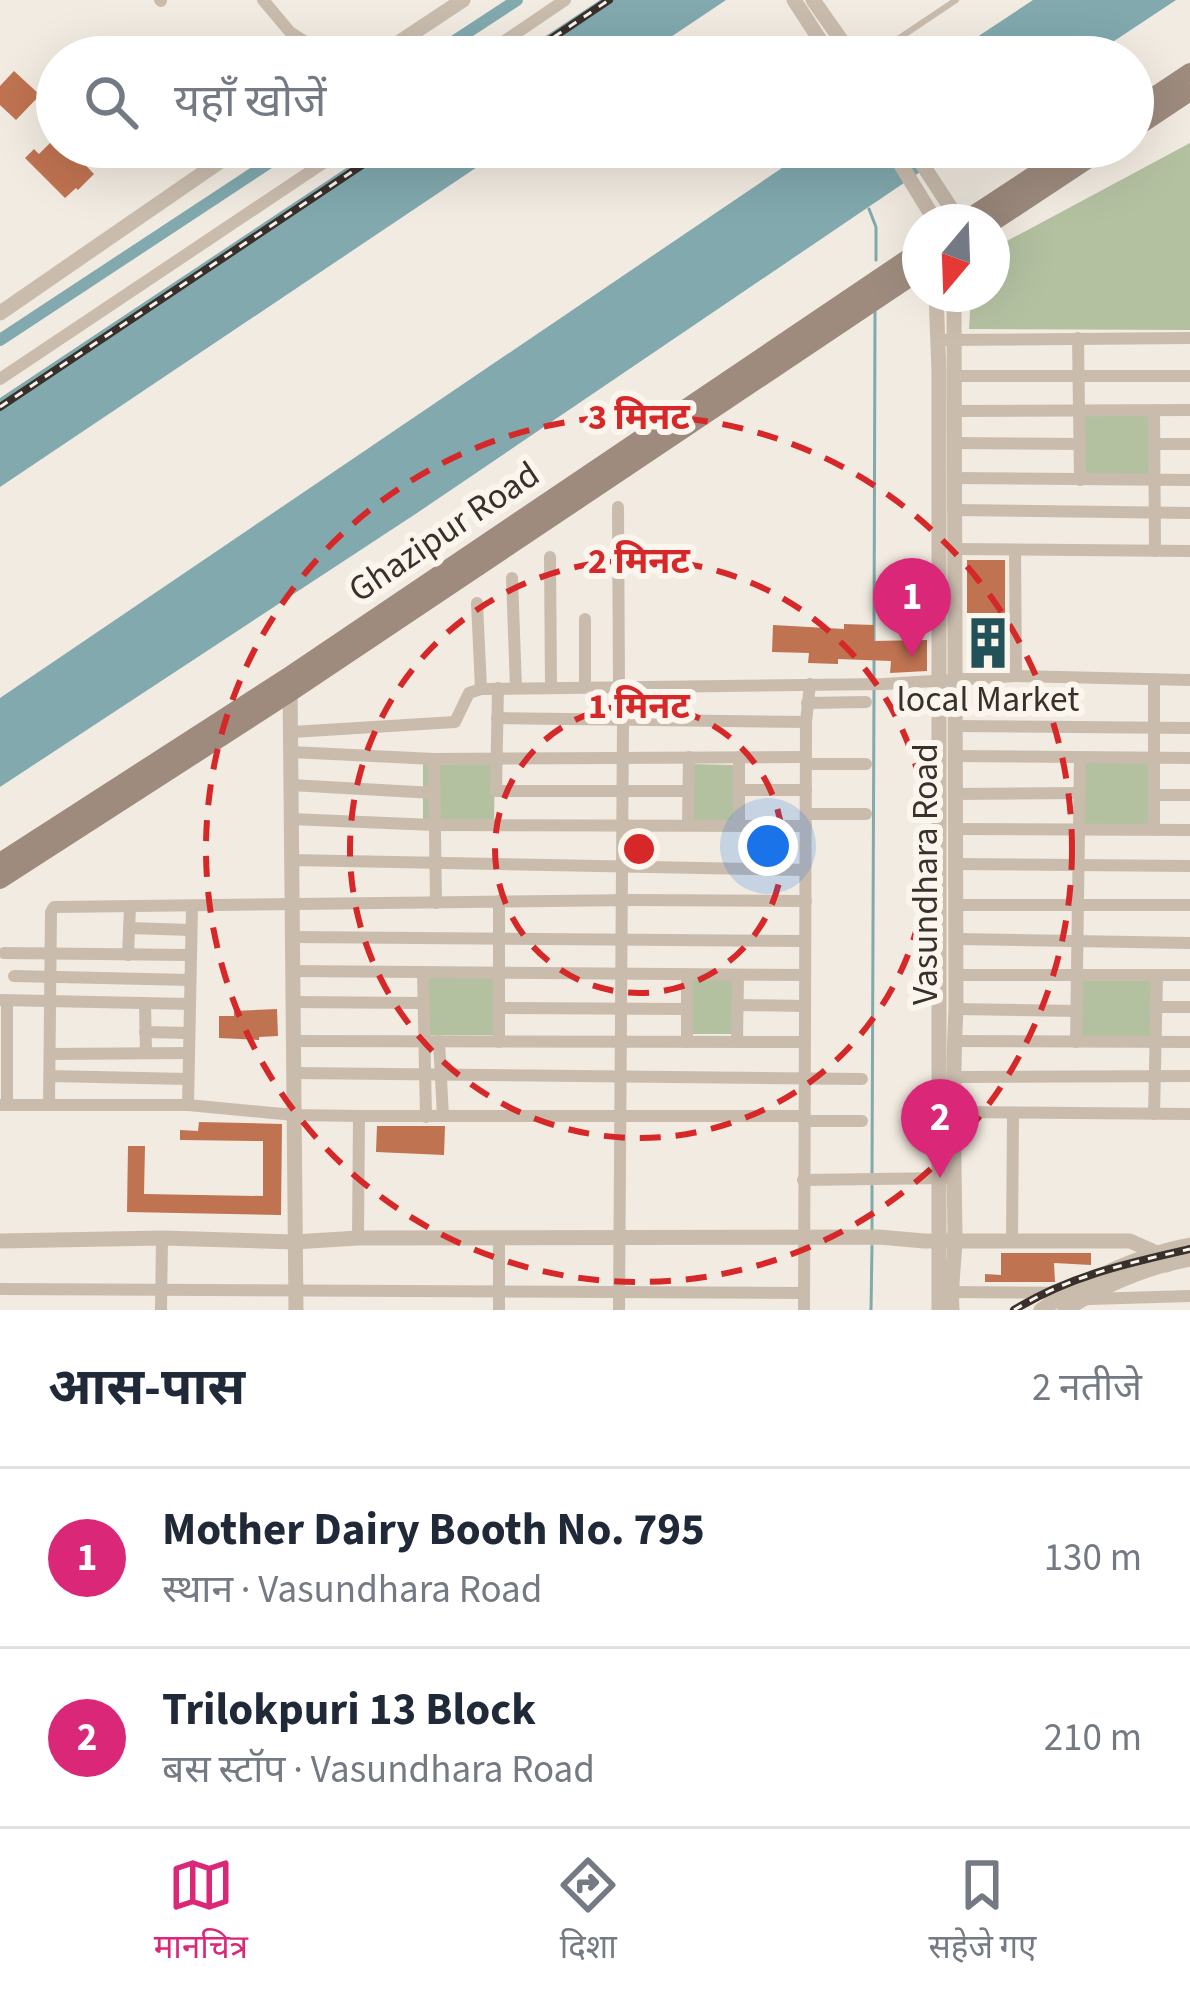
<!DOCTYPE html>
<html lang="hi">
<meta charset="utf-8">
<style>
:root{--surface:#fff;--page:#f2f2f3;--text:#1f2937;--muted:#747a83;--line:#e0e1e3;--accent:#db2777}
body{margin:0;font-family:"Source Sans 3","Noto Sans Devanagari",sans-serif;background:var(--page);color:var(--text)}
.compass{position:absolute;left:902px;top:204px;width:108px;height:108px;border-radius:50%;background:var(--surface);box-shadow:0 12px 48px #0002;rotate:199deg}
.you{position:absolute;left:768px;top:846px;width:42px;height:42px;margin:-30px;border:9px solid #fff;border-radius:50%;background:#1a73e8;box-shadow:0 0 0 18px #1a73e833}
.badge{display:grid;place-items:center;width:78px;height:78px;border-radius:50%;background:var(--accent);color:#fff;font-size:39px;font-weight:700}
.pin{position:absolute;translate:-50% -99px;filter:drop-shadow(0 3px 6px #0008)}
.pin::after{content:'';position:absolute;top:63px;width:42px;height:36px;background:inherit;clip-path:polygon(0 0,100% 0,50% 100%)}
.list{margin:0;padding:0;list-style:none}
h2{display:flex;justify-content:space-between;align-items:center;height:156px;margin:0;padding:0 48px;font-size:51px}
h2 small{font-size:39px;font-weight:400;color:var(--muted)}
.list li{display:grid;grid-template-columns:78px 1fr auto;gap:36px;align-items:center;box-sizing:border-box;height:180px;padding:0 48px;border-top:3px solid var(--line)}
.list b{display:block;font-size:45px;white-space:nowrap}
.list p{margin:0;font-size:39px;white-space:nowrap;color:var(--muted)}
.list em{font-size:39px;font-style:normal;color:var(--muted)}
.icon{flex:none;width:66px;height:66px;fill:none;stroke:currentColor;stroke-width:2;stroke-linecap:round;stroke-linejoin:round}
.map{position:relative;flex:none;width:1190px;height:1310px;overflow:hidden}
.search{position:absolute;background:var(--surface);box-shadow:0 12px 48px #0002;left:36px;right:36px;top:36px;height:132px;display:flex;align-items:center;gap:30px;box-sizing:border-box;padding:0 42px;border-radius:66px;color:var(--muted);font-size:45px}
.sheet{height:516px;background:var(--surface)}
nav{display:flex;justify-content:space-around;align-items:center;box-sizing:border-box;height:168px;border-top:3px solid var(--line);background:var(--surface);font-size:33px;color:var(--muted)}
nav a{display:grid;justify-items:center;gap:6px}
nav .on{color:var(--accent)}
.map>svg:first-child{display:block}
.green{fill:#b4c1a1}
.water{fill:#81a9ae}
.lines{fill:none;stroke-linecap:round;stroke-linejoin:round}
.stream{stroke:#81a9ae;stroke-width:3}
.canal{stroke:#81a9ae;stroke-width:12}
.building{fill:#bf7351}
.service{stroke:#cabcad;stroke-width:6}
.minor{stroke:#cabcad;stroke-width:12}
.tertiary{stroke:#cabcad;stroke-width:15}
.secondary{stroke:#9e8b7e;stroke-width:18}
.rail-casing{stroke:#39302b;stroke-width:8}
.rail{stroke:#faf5ed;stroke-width:3;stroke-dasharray:9;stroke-linecap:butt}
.ring{fill:none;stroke:#d62828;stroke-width:6;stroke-dasharray:21 15}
.labels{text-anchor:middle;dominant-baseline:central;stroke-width:12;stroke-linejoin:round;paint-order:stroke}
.street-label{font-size:36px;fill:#39302b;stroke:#faf5ed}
.poi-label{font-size:36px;fill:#39302b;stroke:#faf5ed}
.centre{fill:#d62828;stroke:#faf5ed;stroke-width:6}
.ring-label{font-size:36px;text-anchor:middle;font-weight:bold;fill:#d62828;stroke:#faf5ed;stroke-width:12;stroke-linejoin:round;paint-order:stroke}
</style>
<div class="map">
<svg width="1190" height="1310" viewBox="0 0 1190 1310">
<rect width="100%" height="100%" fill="#f2ebe1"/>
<g class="green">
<path d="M1190,143V330L969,329L971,294H992V249Z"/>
<path d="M1081,413L1153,414L1152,476H1081Z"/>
<path d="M423,759L495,760L494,823L423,822Z"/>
<path d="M1081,763H1153L1152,826H1081Z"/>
<path d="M693,764L733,765V822L692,821Z"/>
<path d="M424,972L496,973L495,1035H425Z"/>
<path d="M1080,975L1152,976L1151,1039L1080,1038Z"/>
<path d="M692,976L732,977V1034H691Z"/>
</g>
<g class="water">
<path d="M600,0H726L641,57H514Z"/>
<path d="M1033,0H1176L1090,57H947Z"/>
<path d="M378,147H507L0,487V398Z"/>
<path d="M813,147H957L417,513L0,787V698Z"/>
</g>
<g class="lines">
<g class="stream">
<path d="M869,209L876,227V260"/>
<path d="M874,642L875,311"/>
<path d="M874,678V658"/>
<path d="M872,1176L874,688"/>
<path d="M872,1230V1186"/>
<path d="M871,1310L872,1246"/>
</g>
<g class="canal">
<path d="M430,57L517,0"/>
<path d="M0,340L293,147"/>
</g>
</g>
<g class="building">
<path d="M14,71L40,95L16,120L0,105V86Z"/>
<path d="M57,136V147H68L94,174L78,190L76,188L65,198L25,158L34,149L39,154Z"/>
<path d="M967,560H1005V666L967,668Z"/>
<path d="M844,624L874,625V641L927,640V671L890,673L891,661L838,659V664L808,663L809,653L772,652L773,625L844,629Z"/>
<path d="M277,1009L278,1036L259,1037V1040L219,1038V1016H234V1011Z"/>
<path d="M199,1122L282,1124L281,1215L127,1212L128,1146H145L144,1194L263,1196V1141L180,1140V1130L198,1131Z"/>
<path d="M377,1126H445L444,1155L376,1152Z"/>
<path d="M1001,1253H1091V1265L1054,1263L1055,1282H985V1274L1001,1275Z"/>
</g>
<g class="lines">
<path class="service" d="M871,57L956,0"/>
<g class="minor">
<path d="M160,0L161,1"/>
<path d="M263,0L290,32L310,45L320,57"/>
<path d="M481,57L565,0"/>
<path d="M1078,338L1080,480"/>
<path d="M945,340L1190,338"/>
<path d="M955,376H1190"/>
<path d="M0,379L347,147"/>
<path d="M1154,410L1155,551"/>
<path d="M956,411L1190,410"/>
<path d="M954,443L1080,444"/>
<path d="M1154,444H1190"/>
<path d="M954,478L1190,480"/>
<path d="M618,507L619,687"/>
<path d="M953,510L1190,513"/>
<path d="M955,549L1190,551"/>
<path d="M1015,550L1016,676"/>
<path d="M550,557L551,688"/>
<path d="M512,578L516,688"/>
<path d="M477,603L481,689"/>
<path d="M1154,679V830"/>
<path d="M585,687V619"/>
<path d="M498,688L496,791H688"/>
<path d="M807,703L866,702"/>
<path d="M497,718L806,722"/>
<path d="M954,726L1190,728"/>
<path d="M292,732L455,722L469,693L481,689L884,684L1016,676L1190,680"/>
<path d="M291,752L434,759L806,757"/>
<path d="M954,756L1190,758"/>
<path d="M434,759L436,903"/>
<path d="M806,764H866"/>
<path d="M291,785L434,793"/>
<path d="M739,790H806"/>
<path d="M954,794L1079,793"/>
<path d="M1154,795H1190"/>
<path d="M806,814H866"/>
<path d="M291,819L434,825L806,826"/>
<path d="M688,825L689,757"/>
<path d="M739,825V757"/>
<path d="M954,829L1190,830"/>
<path d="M291,860L805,870"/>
<path d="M955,864L1190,866"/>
<path d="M956,905H1190"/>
<path d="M129,928L191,930"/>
<path d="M292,937L805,941"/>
<path d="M956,939L1190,943"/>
<path d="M4,953L190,955"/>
<path d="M128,955L130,907"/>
<path d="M292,971L805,975"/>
<path d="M423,972L426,1117"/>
<path d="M955,975H1190"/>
<path d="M14,976L190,980"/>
<path d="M0,1000L190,1004"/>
<path d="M7,1001V1105"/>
<path d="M293,1002L422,1003"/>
<path d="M145,1003L146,1053"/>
<path d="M738,1005L804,1006"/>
<path d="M1155,1007H1190"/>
<path d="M499,1008L686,1009"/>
<path d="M956,1009L1077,1011"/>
<path d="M145,1032L189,1033"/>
<path d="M293,1041L804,1042"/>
<path d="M439,1041L443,1116"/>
<path d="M955,1041L1190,1042"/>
<path d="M499,1042V901"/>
<path d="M687,1042V974"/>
<path d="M737,1042L738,975"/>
<path d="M1076,1042L1080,758"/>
<path d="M50,1054L189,1053"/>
<path d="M293,1073L862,1079"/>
<path d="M50,1076L188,1079"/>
<path d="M955,1077L1190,1076"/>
<path d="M0,1105H188L294,1115L359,1116H804"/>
<path d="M49,1105L51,912L54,907L636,900L806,901"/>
<path d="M188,1105L192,907"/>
<path d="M952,1112L1190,1114"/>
<path d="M1154,1114L1157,976"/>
<path d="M804,1121H862"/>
<path d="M803,1180L946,1178"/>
<path d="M358,1238L359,1116"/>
<path d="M1012,1240L1013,1113"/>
<path d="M0,1289L804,1293"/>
<path d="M950,1292L1070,1293"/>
<path d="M1089,1299L1190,1296"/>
<path d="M161,1310L162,1238"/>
<path d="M499,1310V1238"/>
<path d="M619,1310L623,720L626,687"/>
<path d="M804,1310L806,722L810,684"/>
</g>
<g class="tertiary">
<path d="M794,0L831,57"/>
<path d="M813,0L853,57"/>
<path d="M377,57L463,0"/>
<path d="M890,147L936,222"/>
<path d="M911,147L960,222"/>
<path d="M936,294L939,372V1310"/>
<path d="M0,313L241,147"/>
<path d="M290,683L296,1310"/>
<path d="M0,1241L162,1238L294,1242L358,1238L879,1237L924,1241H1130L1157,1253L1167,1265"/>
<path d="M952,1310C950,1285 955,1260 955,1235C954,1160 952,1085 956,1009L954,294"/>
<path d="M1041,1310C1086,1280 1136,1255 1190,1245"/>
<path d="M1065,1310C1103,1286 1146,1267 1190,1259"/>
</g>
<g class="secondary">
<path d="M1133,110L1190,72"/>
<path d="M1133,130L1190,92"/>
<path d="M962,222L1076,147"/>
<path d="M992,223L1107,147"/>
<path d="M0,862L290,675L920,250"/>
<path d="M0,880L290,693L920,271"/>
</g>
<g class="rail-casing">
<g id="rail">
<path d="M524,57L609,0"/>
<path d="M0,407L389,147"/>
<path d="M1014,1310C1069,1276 1128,1263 1190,1249"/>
</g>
</g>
<use href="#rail" class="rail"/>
</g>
<g class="ring">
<circle cx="639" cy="849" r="144"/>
<circle cx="639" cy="849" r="289"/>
<circle cx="639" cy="849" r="433"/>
</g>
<defs>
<g id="building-bare" transform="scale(4.14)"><path d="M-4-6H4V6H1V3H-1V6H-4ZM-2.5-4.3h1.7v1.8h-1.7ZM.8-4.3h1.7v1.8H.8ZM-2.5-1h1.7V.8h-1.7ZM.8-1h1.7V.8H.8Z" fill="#225158" stroke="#faf5ed" stroke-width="2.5" paint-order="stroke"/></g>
</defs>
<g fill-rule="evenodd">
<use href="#building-bare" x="988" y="643"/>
</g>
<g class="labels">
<g class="street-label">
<text transform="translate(444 532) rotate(-34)">Ghazipur Road</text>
<text transform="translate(925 874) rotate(-90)">Vasundhara Road</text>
</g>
<g class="poi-label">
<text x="988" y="699">local Market</text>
</g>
</g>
<circle cx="639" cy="849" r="18" class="centre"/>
<g class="ring-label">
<text x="639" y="429">3 मिनट</text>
<text x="639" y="573">2 मिनट</text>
<text x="639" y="718">1 मिनट</text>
</g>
</svg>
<svg class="compass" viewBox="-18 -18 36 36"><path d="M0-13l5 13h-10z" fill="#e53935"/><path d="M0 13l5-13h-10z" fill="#747a83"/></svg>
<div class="you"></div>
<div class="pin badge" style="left:912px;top:657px">1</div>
<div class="pin badge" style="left:940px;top:1178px">2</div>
<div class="search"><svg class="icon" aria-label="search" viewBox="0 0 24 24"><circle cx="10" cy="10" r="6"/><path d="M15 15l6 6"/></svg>यहाँ खोजें</div>
</div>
<section class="sheet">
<h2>आस-पास<small>2 नतीजे</small></h2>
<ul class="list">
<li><span class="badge">1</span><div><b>Mother Dairy Booth No. 795</b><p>स्थान · Vasundhara Road</p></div><em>130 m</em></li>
<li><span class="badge">2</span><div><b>Trilokpuri 13 Block</b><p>बस स्टॉप · Vasundhara Road</p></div><em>210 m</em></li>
</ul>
</section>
<nav>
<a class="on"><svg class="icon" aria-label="map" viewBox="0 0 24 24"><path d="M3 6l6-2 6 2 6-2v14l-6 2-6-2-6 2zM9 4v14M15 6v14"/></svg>मानचित्र</a>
<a><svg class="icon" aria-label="directions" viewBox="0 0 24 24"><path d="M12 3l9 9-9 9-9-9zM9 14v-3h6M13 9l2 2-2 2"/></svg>दिशा</a>
<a><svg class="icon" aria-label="saved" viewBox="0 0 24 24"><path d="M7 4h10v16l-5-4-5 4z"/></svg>सहेजे गए</a>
</nav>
